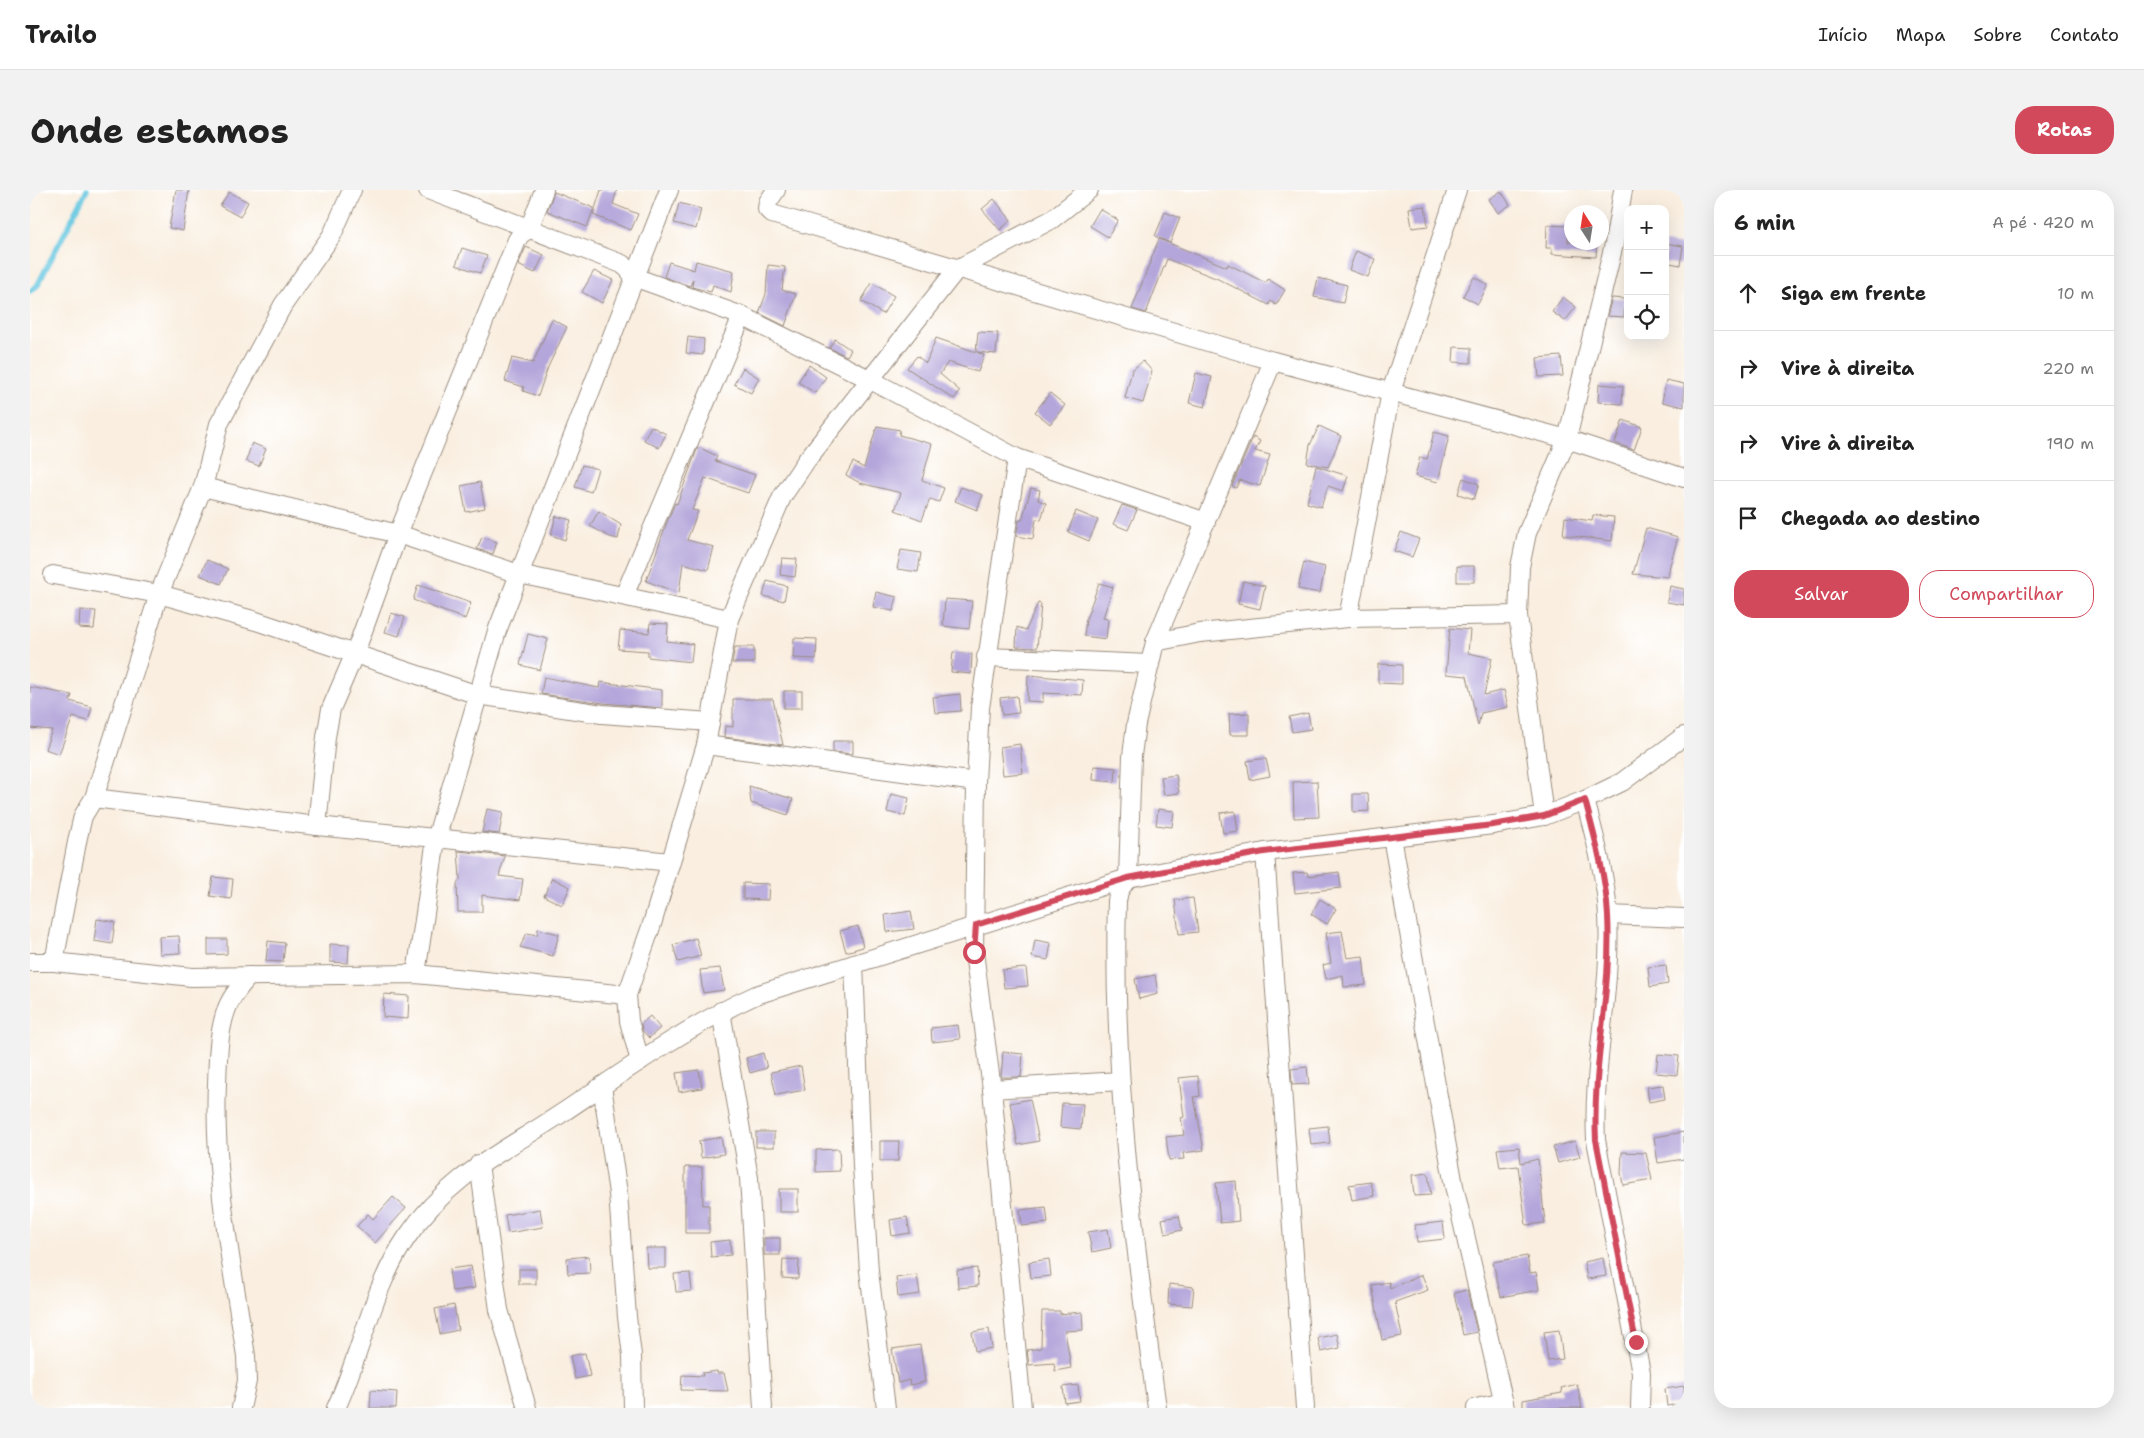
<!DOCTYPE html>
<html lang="pt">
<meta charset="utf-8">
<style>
:root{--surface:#fff;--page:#f2f2f2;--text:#222;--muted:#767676;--line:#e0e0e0;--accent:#d1495b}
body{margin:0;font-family:"Shantell Sans",sans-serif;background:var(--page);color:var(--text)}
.controls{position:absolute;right:15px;top:15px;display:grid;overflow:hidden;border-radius:10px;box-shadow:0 5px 20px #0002}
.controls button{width:45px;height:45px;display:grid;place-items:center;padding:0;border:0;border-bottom:1px solid var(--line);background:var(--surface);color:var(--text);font:25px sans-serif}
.compass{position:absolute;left:1534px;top:15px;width:45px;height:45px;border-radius:50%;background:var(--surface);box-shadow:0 5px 20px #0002;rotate:348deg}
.stop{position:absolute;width:15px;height:15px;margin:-11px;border:4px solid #d1495b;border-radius:50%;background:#fff}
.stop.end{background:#d1495b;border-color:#fff;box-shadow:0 1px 5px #0008}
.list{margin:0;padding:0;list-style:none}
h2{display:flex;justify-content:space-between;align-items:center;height:65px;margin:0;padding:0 20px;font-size:21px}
h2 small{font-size:16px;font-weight:400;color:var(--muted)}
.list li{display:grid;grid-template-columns:32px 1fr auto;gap:15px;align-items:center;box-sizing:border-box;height:75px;padding:0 20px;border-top:1px solid var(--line)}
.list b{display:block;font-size:19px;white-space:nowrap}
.list em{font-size:16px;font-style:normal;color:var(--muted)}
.actions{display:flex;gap:10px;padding:15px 20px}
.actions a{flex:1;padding:11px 0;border:1px solid var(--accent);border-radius:20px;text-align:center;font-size:18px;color:var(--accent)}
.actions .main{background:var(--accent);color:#fff}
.icon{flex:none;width:28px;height:28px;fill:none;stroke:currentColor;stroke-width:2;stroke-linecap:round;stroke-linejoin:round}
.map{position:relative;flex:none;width:1654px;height:1218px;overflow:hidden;border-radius:20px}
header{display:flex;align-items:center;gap:30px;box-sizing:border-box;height:70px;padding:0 25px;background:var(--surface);border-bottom:1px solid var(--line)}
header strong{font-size:24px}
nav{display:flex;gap:28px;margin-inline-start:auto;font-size:18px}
.intro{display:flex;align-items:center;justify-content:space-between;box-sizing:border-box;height:120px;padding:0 30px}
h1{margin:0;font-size:35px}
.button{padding:12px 22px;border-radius:20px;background:var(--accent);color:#fff;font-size:18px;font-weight:700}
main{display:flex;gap:30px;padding:0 30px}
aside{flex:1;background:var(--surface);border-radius:20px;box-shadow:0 5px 20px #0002}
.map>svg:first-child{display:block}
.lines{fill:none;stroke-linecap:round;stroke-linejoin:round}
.stream{stroke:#62c6e0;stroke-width:5.5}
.building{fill:#b4a6da}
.minor-casing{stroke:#9a8c7e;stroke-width:20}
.minor{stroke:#fff;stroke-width:18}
.route{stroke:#d1495b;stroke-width:6}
</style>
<header>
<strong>Trailo</strong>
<nav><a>Início</a><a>Mapa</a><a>Sobre</a><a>Contato</a></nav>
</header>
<div class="intro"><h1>Onde estamos</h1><a class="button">Rotas</a></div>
<main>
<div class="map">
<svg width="1654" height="1218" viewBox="0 0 1654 1218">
<rect width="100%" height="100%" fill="#fff"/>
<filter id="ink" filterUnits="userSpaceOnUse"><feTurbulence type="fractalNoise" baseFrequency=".02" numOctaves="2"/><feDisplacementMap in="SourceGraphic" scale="10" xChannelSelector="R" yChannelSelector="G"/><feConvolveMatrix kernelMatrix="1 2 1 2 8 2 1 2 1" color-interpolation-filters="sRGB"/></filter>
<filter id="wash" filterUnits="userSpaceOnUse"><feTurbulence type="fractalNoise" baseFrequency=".0096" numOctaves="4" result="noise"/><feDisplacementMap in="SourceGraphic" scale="20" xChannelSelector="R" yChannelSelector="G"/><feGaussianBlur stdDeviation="1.12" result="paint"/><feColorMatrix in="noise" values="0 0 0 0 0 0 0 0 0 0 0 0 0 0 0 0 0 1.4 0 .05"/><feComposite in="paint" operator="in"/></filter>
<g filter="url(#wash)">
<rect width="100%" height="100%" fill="#f9eedf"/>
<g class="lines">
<path class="stream" d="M0,101L7,96L57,0"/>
</g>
<g id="blocks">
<g class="building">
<path d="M146,0H159L153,41L139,38Z"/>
<path d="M571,0H587L583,14L608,24L601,40L563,25Z"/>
<path d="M1471,1L1480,15L1468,23L1459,9Z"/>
<path d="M199,2L218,12L210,27L190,16Z"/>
<path d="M524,2L564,18L557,37L517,21Z"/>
<path d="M964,9L981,30L970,40L952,19Z"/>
<path d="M649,13L671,19L666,39L644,33Z"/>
<path d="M1395,16L1398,36L1382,38L1379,18Z"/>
<path d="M1070,19L1088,30L1078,47L1060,36Z"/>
<path d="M1135,22L1150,28L1140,53L1125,46Z"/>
<path d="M1517,35L1538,36V52H1567L1566,67L1522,64V58H1516Z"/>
<path d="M1129,49L1197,77L1198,74L1236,93L1238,89L1255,100L1246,115L1241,111L1239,115L1188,89L1137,69L1116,123L1102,119Z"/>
<path d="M1635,53L1653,56L1650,75L1635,72Z"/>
<path d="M496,57L514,65L505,83L488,75Z"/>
<path d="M432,58L457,66L450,83L426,75Z"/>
<path d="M1326,61L1345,69L1338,87L1319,80Z"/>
<path d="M666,71L704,81L701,102L683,95L681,102L662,97L663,89L660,96L634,87L639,72L664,80Z"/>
<path d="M738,75L755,77L752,100L766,104L755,136L729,123L736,104Z"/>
<path d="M564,81L583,90L572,113L552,102Z"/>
<path d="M1444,87L1458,95L1448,114L1433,106Z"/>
<path d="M1288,88L1317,95L1313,113L1284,107Z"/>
<path d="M842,93L864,106L853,124L831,111Z"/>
<path d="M1533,107L1546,117L1535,131L1522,122Z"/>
<path d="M1582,108L1595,109L1594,127L1577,126Z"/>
<path d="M522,129L537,137L518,177L508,206L493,201L494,197L475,191L482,168L503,173Z"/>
<path d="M948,142L968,143L966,164L947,162L954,165L948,182L918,172L910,184L930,201L924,209L877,178L887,166L896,173L906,148L946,162Z"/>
<path d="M658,147L674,149L673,165L656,163Z"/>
<path d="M805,149L821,160L817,166L799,158Z"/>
<path d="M1424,157L1441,158V173L1423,172Z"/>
<path d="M1531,166L1533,186L1509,187L1507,168Z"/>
<path d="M1113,171L1122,181L1113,213L1095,208L1102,180Z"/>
<path d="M779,175L796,187L785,203L768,192Z"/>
<path d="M713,178L729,188L721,203L704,194Z"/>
<path d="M1166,183L1182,187L1175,217L1159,213Z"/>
<path d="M1636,190L1654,194V217L1632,212Z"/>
<path d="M1569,194L1593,196L1592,214L1568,212Z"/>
<path d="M1020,203L1035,215L1020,234L1005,222Z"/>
<path d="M1593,230L1612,237L1604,260L1585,253Z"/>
<path d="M621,236L636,244L629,258L614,250Z"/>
<path d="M847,236L870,240L869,245L902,254L892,290L914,298L909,312L900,309L892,330L865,320L871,303L830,293L816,285L823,272L834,278Z"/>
<path d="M1289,236L1311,246L1298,277L1277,273L1280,255Z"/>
<path d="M1404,242L1419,246L1408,292L1385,286L1390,267L1397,269Z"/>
<path d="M1223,247L1230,251L1225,261L1240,265L1230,296L1210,290L1206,298L1202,296Z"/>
<path d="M222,253L236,259L229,276L216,271Z"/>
<path d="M668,257L687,266L685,271L725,285L718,303L675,288L662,320L668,321L657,350L684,357L678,380L653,373L649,403L616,391L637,332L645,313L647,314Z"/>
<path d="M552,275L568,279L561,302L545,297Z"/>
<path d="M1286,276L1318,286L1313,301L1298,296L1291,317L1277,313Z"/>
<path d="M1433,288L1449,294L1444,309L1428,304Z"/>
<path d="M450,292L455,318L436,322L431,296Z"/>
<path d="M931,297L953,305L947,320L925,311Z"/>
<path d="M1001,298L1010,300L1008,310L1016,313L1011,330L1006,329L1003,349L986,346L989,330H992Z"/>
<path d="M1092,315L1107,320L1098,340L1083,334Z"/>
<path d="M569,321L591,335L588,349L580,347L560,336Z"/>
<path d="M1046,321L1068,330L1059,351L1038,342Z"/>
<path d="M1563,325L1584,327L1582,351L1533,345L1535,327L1562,331Z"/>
<path d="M526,326L541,330L535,350L521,345Z"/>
<path d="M1616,338L1648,347L1640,375L1638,387L1603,384Z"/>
<path d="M1371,342L1389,349L1382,367L1364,361Z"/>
<path d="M452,347L467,352L463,364L447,359Z"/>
<path d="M871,360L891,363L888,382L867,379Z"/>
<path d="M752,368L767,369L765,387L750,385Z"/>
<path d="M177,370L198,379L191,394L170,385Z"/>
<path d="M1274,372L1295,377L1290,403L1268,399Z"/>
<rect x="1427" y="376" width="17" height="16"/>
<path d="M737,391L757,396L754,411L733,406Z"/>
<path d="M1213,391L1235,396L1230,419L1208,414Z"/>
<path d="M1069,393L1083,397L1073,428L1078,429L1076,449L1054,446L1056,429Z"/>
<path d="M388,395L441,413L435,429L383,410Z"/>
<path d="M1640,396L1654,399V415L1637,412Z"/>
<path d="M846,402L867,407L863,421L843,417Z"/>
<path d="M915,409L942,411L939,439L913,436Z"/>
<path d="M1008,413L1011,414L1007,458L986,457L987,437L996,440Z"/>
<path d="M50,420L66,421L64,439L49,438Z"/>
<path d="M361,423L375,427L369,446L355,442Z"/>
<path d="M620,433L638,434L637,451L663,454L661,472L618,467V461L588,459L590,440L619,443Z"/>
<path d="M1420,438L1440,440L1438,463L1462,468L1454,505L1474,500L1478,517L1451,523L1448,536L1437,486L1416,484Z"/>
<path d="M498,444L518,449L510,480L490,475Z"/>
<path d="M764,448L787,449L786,469L763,468Z"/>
<path d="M705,457H724V473H702Z"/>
<path d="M923,462L942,464L941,484L921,482Z"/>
<path d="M1348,474L1372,475V494L1348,493Z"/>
<path d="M998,485L1053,490L1052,505L1013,503V512L997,511Z"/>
<path d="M514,487L569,498L570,492L632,500V518L573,513L511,504Z"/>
<path d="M0,497L42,505L40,511L62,517L58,531L43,527L29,564L15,559L22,540L0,538Z"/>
<rect x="754" y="501" width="18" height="17"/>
<path d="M930,504L931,521L905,523L903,507Z"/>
<path d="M987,506L989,523L972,525L970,508Z"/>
<path d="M703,509H743L753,555L694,547L695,536L703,537Z"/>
<path d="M1219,523V545H1200L1199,524Z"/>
<path d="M1278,523L1281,539L1262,542L1259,527Z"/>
<path d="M803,551H823V564L803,562Z"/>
<path d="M990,554L993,583L973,585L970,557Z"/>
<path d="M1230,569H1236L1240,586L1220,590L1217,571Z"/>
<path d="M1064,576L1086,578L1085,592L1063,590Z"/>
<path d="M1146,585L1149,603L1134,605L1131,587Z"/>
<path d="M1287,591L1289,627L1264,628L1263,592Z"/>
<path d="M719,596L763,609L758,625L721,613Z"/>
<path d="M861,604L879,608L875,626L857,622Z"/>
<path d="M1323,604H1338L1339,621L1323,622Z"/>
<path d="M457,619L473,622L469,644L452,642Z"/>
<path d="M1128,619L1144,621L1142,637L1126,635Z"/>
<path d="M1205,621L1208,641L1193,643L1190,623Z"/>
<path d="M428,661L475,666L469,686L493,689L490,710L452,705V722H428L427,694L430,689Z"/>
<path d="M1277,682L1278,686L1309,682L1311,698L1265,703L1263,683Z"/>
<path d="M183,687L203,689L201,709L180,706Z"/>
<path d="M522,688L540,697L532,715L514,706Z"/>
<path d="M713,693L739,694L738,710L713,709Z"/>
<path d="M1163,708L1168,742L1149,744L1145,710Z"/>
<path d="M1290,709L1306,719L1297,734L1281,724Z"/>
<path d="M881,721L884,739L857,742L855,725Z"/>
<path d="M67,729L85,732L82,754L64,751Z"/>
<path d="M828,736L833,757L816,762L810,741Z"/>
<path d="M508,739L529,744L523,766L490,757L497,743L507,745Z"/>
<path d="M1312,741L1317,768L1333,766L1336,795L1314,797L1313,785L1296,789L1293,775L1301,773L1296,743Z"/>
<path d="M149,746L150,763L130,764L129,747Z"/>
<path d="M666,748L671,766L648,772L643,755Z"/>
<path d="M178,749H197V764L178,765Z"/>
<path d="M1005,750L1021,753L1018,770L1002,767Z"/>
<path d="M238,751L255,753L253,772L236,771Z"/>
<path d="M300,754L319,755L318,773L300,772Z"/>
<path d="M1636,775L1638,794L1620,797L1618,777Z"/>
<path d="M690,778L694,800L673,803L670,780Z"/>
<path d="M996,778L998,796L974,798L972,780Z"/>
<path d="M1125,785L1128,804L1109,809L1105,789Z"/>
<path d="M354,804L379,806L378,829L353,827Z"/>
<path d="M620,826L630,838L619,848L612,840L611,834Z"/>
<path d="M928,835L930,849L902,852L901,838Z"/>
<path d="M973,862L993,864L991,887H971Z"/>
<path d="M733,863L737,878L720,883L716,868Z"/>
<path d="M1628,864L1649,866L1647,885L1626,883Z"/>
<path d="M771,876L775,900L746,905L741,882Z"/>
<path d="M1277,877L1279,894L1262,895L1261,879Z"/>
<path d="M669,880L672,898L649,902L646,883Z"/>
<path d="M1168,886L1170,906L1164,907L1174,960L1153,963L1154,969L1139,970L1136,947L1154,945L1151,928L1154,927L1149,888Z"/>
<path d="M1633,895L1635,909L1619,912L1617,897Z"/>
<path d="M1000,909L1009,951L988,955L980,913Z"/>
<path d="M1032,913L1053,914L1051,939L1030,937Z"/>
<path d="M1298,936L1300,953L1281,955L1279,938Z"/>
<rect x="726" y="942" width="18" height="15"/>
<path d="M1654,942V969L1628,973L1624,947Z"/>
<path d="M691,947L694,964L671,968L669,951Z"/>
<path d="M850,951H869L868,971H850Z"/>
<path d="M1545,951L1550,967L1528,973L1523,957Z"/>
<path d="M1489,957L1491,973L1508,969L1515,1033L1496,1035L1488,976L1470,978L1467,959Z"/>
<path d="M809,959L810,981L786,982V960Z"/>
<path d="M1592,962L1616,963L1622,990L1593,995L1591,983Z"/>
<path d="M655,977H672L673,1015H679V1043H655Z"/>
<path d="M1398,983L1401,1005L1384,1006L1382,985Z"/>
<path d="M1206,991L1209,1031L1190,1033L1186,993Z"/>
<path d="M1341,992L1344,1006L1322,1010L1319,995Z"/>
<rect x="749" y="999" width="19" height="23"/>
<path d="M363,1007L376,1018L345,1053L327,1036L338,1024L343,1029Z"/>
<path d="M1016,1017L1018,1033L992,1036L990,1020Z"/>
<path d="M510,1019L513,1037L478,1043L475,1025Z"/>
<path d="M1149,1026L1152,1040L1135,1044L1132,1029Z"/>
<path d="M877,1027L880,1043L862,1046L860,1030Z"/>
<path d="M1413,1032L1415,1049L1387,1052L1385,1035Z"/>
<path d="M1078,1039L1081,1058L1062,1062L1058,1042Z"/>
<rect x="734" y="1048" width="16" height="17"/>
<path d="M700,1050L701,1065L681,1067L680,1052Z"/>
<path d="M616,1058H636V1078H617Z"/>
<path d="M559,1066L560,1083L538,1084L537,1068Z"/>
<path d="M1497,1066L1500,1083L1506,1082L1509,1100L1471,1107L1463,1072Z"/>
<path d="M1573,1068L1576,1086L1557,1089L1554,1072Z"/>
<path d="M753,1069L769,1070L768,1089L752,1088Z"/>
<path d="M1019,1069L1021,1086L1001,1088L999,1072Z"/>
<path d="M441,1076L445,1098L422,1101L419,1079Z"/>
<path d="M947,1078L948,1096L928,1098L927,1080Z"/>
<rect x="489" y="1079" width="17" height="15"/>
<path d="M660,1083L662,1101L646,1102L644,1084Z"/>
<path d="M887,1085L890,1104L868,1107L866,1088Z"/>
<path d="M1392,1085L1398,1100L1365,1112L1372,1146L1352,1150L1342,1095L1359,1092L1360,1098Z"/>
<path d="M1139,1094L1164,1097L1162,1116L1138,1114Z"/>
<path d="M1437,1100L1447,1142L1433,1145L1424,1103Z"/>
<path d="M424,1115L428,1140L410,1144L405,1119Z"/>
<path d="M1012,1121H1030V1124L1052,1122L1053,1140L1035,1141L1041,1178L1025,1181L1024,1173L999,1175L997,1160L1011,1158Z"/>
<path d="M959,1139L962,1158L945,1161L942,1142Z"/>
<path d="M1529,1140L1533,1169L1518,1171L1514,1142Z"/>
<path d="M1307,1144L1310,1158L1291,1162L1288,1148Z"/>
<path d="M890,1155L895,1192L880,1195L879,1190L868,1193L862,1159Z"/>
<path d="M555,1163L560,1186L545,1189L540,1166Z"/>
<path d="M687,1181V1183H694L698,1201L651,1200L652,1185L673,1186L672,1183Z"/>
<path d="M1547,1194L1552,1218H1493V1210L1532,1203L1531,1198Z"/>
<path d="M1048,1195L1050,1211L1035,1213L1033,1197Z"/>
<path d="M1654,1196V1213L1637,1216L1635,1199Z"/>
<path d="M341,1200L367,1202L366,1218H340Z"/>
</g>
</g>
</g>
<g filter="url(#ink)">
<use href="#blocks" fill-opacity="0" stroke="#9a8c7e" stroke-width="1"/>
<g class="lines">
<g class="minor-casing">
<g id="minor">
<path d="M398,0L592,74L598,79L604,87L712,126L839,189L987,268L1176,332"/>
<path d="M746,0L738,12L737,19L742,24L1243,171L1537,249L1654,288"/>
<path d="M987,268L950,518L946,592L944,762L962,899L992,1218"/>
<path d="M173,297L368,344L489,384L699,429"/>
<path d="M23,385L129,404L226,431L448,505L572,524L680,532"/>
<path d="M594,406L712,126"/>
<path d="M1318,428L1361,202L1427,0"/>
<path d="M1125,452L1170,443L1318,428L1488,425"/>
<path d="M956,467L1120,474"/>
<path d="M676,555L946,592"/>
<path d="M64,608L287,636L641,672"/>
<path d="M1555,610C1565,648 1576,687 1578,726C1582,801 1562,875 1566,950L1611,1183L1610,1218"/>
<path d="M1514,626L1488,425L1490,377L1497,343L1537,249L1584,54L1593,0"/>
<path d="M287,636L296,547L301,519L325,463L368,344L487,50L491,44L499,39L514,0"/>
<path d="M1362,647L1424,996L1475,1218"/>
<path d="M1235,662L1275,1218"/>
<path d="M1578,725L1654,728"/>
<path d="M0,772H24L162,787L386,784L597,805"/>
<path d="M24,772L48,647L53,626L64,608L129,404L173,297L189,234L253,115L302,45L322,0"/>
<path d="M824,774L832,976L839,1081L856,1218"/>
<path d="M386,784L406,649L467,441L639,0"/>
<path d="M691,821L719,988L733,1218"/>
<path d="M610,871L599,831L597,805L622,734L676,555L699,429L752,307L776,271L927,79L1021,30L1059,0"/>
<path d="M572,896L588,1003L597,1127L602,1165L603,1218"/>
<path d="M962,899L1090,891"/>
<path d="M449,974L469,1120L497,1218"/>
<path d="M211,1218L217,1191L216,1166C202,1075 183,985 187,893C188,869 188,844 196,821C200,808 210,796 219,786"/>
<path d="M306,1218C332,1162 342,1098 377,1047C419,985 472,963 532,923C595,881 657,836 726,805L1098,688L1235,662L1463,635L1514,626L1555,610L1592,592L1654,546"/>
<path d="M1127,1218C1104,1050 1082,881 1087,711L1089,701L1098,688L1102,566L1106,534L1125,452L1243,171"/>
<path d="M1446,1218L1474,1212"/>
</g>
</g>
<use href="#minor" class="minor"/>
</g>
</g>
<g class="lines" filter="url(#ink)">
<path class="route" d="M944,762L946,735L1098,688L1234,662L1463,635L1514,626L1555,610C1565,648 1576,687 1578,726C1582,801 1562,875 1566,950L1606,1152"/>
</g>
</svg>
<div class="controls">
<button>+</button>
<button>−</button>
<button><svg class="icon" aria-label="locate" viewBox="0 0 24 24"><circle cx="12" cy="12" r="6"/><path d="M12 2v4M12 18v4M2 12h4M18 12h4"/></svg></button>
</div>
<svg class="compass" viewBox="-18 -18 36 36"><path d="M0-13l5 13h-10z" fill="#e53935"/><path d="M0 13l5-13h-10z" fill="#767676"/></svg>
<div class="stop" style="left:944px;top:762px"></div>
<div class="stop end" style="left:1606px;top:1152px"></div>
</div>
<aside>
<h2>6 min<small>A pé · 420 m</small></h2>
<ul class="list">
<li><svg class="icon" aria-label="ahead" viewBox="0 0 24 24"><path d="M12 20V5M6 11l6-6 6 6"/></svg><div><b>Siga em frente</b></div><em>10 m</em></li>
<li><svg class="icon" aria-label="right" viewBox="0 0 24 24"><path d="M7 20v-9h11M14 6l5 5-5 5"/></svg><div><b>Vire à direita</b></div><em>220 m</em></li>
<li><svg class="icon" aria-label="right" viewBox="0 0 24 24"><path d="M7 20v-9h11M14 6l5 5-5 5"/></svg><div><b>Vire à direita</b></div><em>190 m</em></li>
<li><svg class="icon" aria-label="arrive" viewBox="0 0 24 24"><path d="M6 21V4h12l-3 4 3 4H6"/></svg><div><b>Chegada ao destino</b></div></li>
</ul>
<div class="actions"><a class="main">Salvar</a><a>Compartilhar</a></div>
</aside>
</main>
